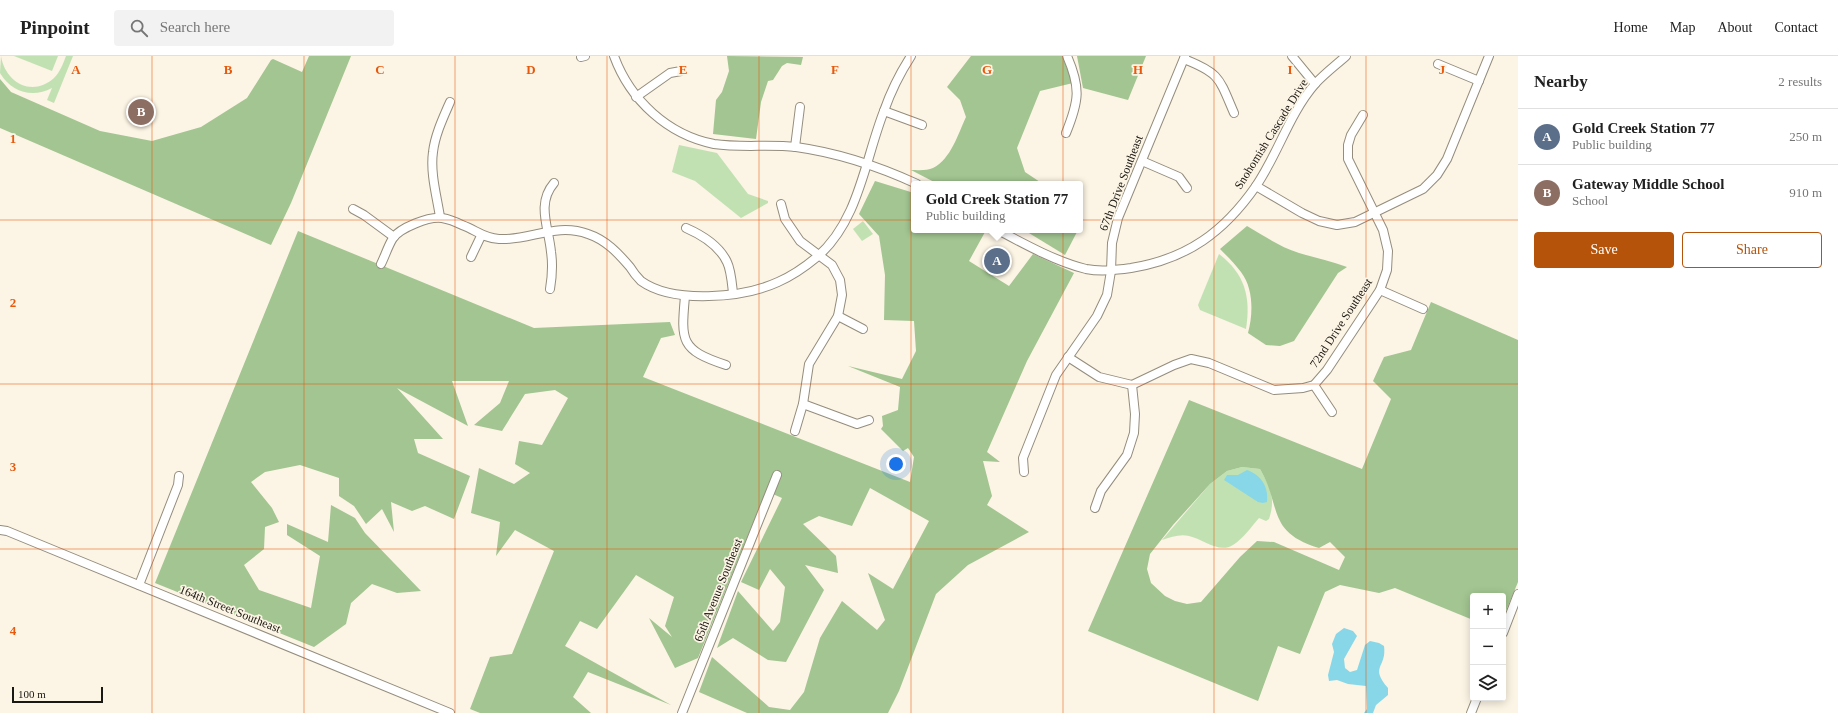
<!DOCTYPE html>
<meta charset="utf-8">
<style>
:root{--surface:#fff;--page:#f2f2f2;--text:#222;--muted:#767676;--line:#e0e0e0;--accent:#b45309}
body{margin:0;font-family:"Times New Roman",serif;background:var(--page);color:var(--text)}
.controls{position:absolute;right:12px;bottom:12px;display:grid;overflow:hidden;border-radius:4px;box-shadow:0 2px 10px #0003}
.controls button{width:36px;height:36px;display:grid;place-items:center;padding:0;border:0;border-bottom:1px solid var(--line);background:var(--surface);color:var(--text);font:20px sans-serif}
.scale{position:absolute;left:12px;bottom:10px;width:91px;box-sizing:border-box;padding-left:4px;border:2px solid #1a1812;border-top:0;font-size:11px;line-height:14px;white-space:nowrap;color:#1a1812;-webkit-text-stroke:3px #fcf4e4;paint-order:stroke}
.you{position:absolute;left:896px;top:408px;width:14px;height:14px;margin:-10px;border:3px solid #fff;border-radius:50%;background:#1a73e8;box-shadow:0 0 0 6px #1a73e833}
.badge{display:grid;place-items:center;width:26px;height:26px;border-radius:50%;background:var(--accent);color:#fff;font-size:13px;font-weight:700}
.pin{position:absolute;translate:-50% -50%;border:2px solid #fff;box-shadow:0 1px 4px #0006}
.popup{position:absolute;left:911px;top:125px;width:172px;height:52px;box-sizing:border-box;display:grid;place-content:center;border-radius:4px;background:var(--surface);filter:drop-shadow(0 1px 3px #0005);font-size:13px;white-space:nowrap;color:var(--muted)}
.popup b{font-size:15px;color:var(--text)}
.popup::after{content:'';position:absolute;left:50%;top:100%;margin-left:-8px;border:8px solid transparent;border-top-color:var(--surface)}
.list{margin:0;padding:0;list-style:none}
h2{display:flex;justify-content:space-between;align-items:center;height:52px;margin:0;padding:0 16px;font-size:17px}
h2 small{font-size:13px;font-weight:400;color:var(--muted)}
.list li{display:grid;grid-template-columns:26px 1fr auto;gap:12px;align-items:center;box-sizing:border-box;height:56px;padding:0 16px;border-top:1px solid var(--line)}
.list b{display:block;font-size:15px;white-space:nowrap}
.list p{margin:0;font-size:13px;white-space:nowrap;color:var(--muted)}
.list em{font-size:13px;font-style:normal;color:var(--muted)}
.actions{display:flex;gap:8px;padding:12px 16px}
.actions a{flex:1;padding:9px 0;border:1px solid var(--accent);border-radius:4px;text-align:center;font-size:14px;color:var(--accent)}
.actions .main{background:var(--accent);color:#fff}
.icon{flex:none;width:22px;height:22px;fill:none;stroke:currentColor;stroke-width:2;stroke-linecap:round;stroke-linejoin:round}
.map{position:relative;flex:none;width:1518px;height:657px;overflow:hidden}
header{display:flex;align-items:center;gap:24px;box-sizing:border-box;height:56px;padding:0 20px;background:var(--surface);border-bottom:1px solid var(--line)}
header strong{font-size:19px}
nav{display:flex;gap:22px;margin-inline-start:auto;font-size:14px}
.search{width:280px;height:36px;background:var(--page);display:flex;align-items:center;gap:10px;box-sizing:border-box;padding:0 14px;border-radius:4px;color:var(--muted);font-size:15px}
main{display:flex}
aside{flex:1;background:var(--surface)}
.map>svg:first-child{display:block}
.green{fill:#c1e1b3}
.forest{fill:#a2c591;fill-rule:evenodd}
.water{fill:#87d7e8}
.lines{fill:none;stroke-linecap:round;stroke-linejoin:round}
.minor-casing{stroke:#948d7e;stroke-width:10}
.minor{stroke:#fff;stroke-width:8}
.grid{fill:none;stroke:#e8590c;stroke-width:1;stroke-opacity:0.55}
.labels{text-anchor:middle;dominant-baseline:central;stroke-width:3.5;stroke-linejoin:round;paint-order:stroke}
.street-label{font-size:12px;fill:#1a1812;stroke:#fcf4e4}
.grid-label{font-size:13px;text-anchor:middle;font-weight:bold;fill:#e8590c;stroke:#fcf4e4;stroke-width:3.5;stroke-linejoin:round;paint-order:stroke}
</style>
<header>
<strong>Pinpoint</strong>
<div class="search"><svg class="icon" aria-label="search" viewBox="0 0 24 24"><circle cx="10" cy="10" r="6"/><path d="M15 15l6 6"/></svg>Search here</div>
<nav><a>Home</a><a>Map</a><a>About</a><a>Contact</a></nav>
</header>
<main>
<div class="map">
<svg width="1518" height="657" viewBox="0 0 1518 657">
<rect width="100%" height="100%" fill="#fcf4e4"/>
<g class="green">
<path d="M1,0C5,26 32,42 54,22C60,16 63,8 66,0H73L54,47L47,44L52,32C33,42 12,37 0,17Z"/>
<path d="M14,0H58L52,15Z"/>
<path d="M679,89L717,97L748,138L768,145V147L741,162L695,125L672,116Z"/>
<path d="M863,165L873,178L862,185L853,173Z"/>
<path d="M1219,198C1245,218 1251,241 1246,273L1200,254L1198,249Z"/>
<path d="M1242,411L1260,413C1270,431 1276,442 1269,463L1266,465L1259,462C1251,471 1244,482 1233,489C1219,498 1203,483 1189,480C1180,478 1171,481 1162,484L1210,428L1227,415Z"/>
</g>
<g class="forest">
<path d="M309,0H351L291,147L271,189L0,72V23L11,36L100,75L152,85L201,71L247,42L271,4L273,3L302,16Z"/>
<path d="M727,0L803,1L801,9L787,7L782,10L773,24L768,25L761,46L756,83L713,78L716,44L722,36L729,15Z"/>
<path d="M971,0H1062L1073,27L1040,35L1017,92L1025,116L1043,128H938L911,114C917,114 927,115 933,112C951,103 958,78 966,61L960,44L947,31Z"/>
<path d="M1077,0H1146L1128,44L1083,32Z"/>
<path d="M875,125L914,137V174H981L985,176L969,205L1009,230L1033,198L1074,217L1027,305L987,396L1000,406L983,405L992,440L987,449L1029,476L968,509L936,538L899,635L888,657H747L699,636L712,601L769,651L790,654L804,636L820,582L842,545L877,574L885,564L868,517L893,533L929,465L870,432L852,470L819,460L803,468L836,500L838,517L805,509L824,534L786,606L768,604L733,582L717,592L738,535L773,575L780,566L785,531L770,513L759,534L741,526L782,442L766,435L698,602L675,612L649,562L672,581L665,570L674,541L636,519L597,573L580,565L565,590L671,649L588,616L573,641L591,657H480L470,653L490,601L512,598L554,495L515,474L496,500L500,466L471,457L479,412L514,428L530,417L515,408L519,385L542,389L568,342L555,334L525,338L502,375L474,369L500,347L509,325H452L468,370L397,332L443,383H414L418,397L470,420L454,463L425,450L412,455L391,446L394,476L382,453L366,468L354,450L339,440V422L300,409L265,416L251,426L272,452L279,466L265,471L264,493L244,509L259,534L311,552L320,500L287,479V468L328,486L331,449L355,462L365,477L421,535L397,537L372,528L351,547L346,568L314,591L155,527L298,175L534,272L670,266L675,279L661,282L643,321L910,426L914,401L908,392L903,395L881,373L883,370L882,360L898,354L900,331L848,310L902,323L916,295L914,265L884,264L885,219L879,180L859,158Z"/>
<path d="M1247,170C1264,180 1280,191 1299,197C1315,202 1331,205 1347,211L1338,217L1294,285L1280,290L1266,289L1248,277C1253,259 1254,233 1241,216C1235,208 1227,200 1220,193Z"/>
<path d="M1024,174H1078L1065,199Z"/>
<path d="M1431,246L1518,284V526L1503,562V540H1473V564L1395,532L1379,537L1340,529L1325,536L1300,598L1278,590L1258,645L1088,575L1189,344L1362,413L1391,343L1373,325L1384,301L1411,294ZM1242,411L1260,413C1282,450 1266,476 1319,492L1330,486L1345,501L1339,514L1274,486L1257,485L1240,501L1201,546L1187,548L1175,545L1165,540L1151,527L1147,513L1150,498L1173,469L1210,428L1227,415Z"/>
</g>
<g class="water">
<path d="M1247,414C1261,419 1269,431 1267,446L1263,447L1258,446L1224,424L1227,419H1238Z"/>
<path d="M1344,572L1353,575L1357,580L1344,603L1345,612L1350,616L1357,614L1365,589L1370,585L1379,587L1384,590C1387,612 1369,610 1388,632V639L1376,649L1373,657H1364L1367,653L1366,630L1348,628L1337,624L1329,625L1328,619L1334,596L1332,588L1336,578Z"/>
</g>
<g class="lines">
<g class="minor-casing">
<g id="minor">
<path d="M614,0C630,44 668,79 714,88C741,92 769,88 796,91C839,97 878,110 917,128"/>
<path d="M1292,0L1315,28"/>
<path d="M581,1L585,0"/>
<path d="M1184,3C1220,17 1219,22 1234,57"/>
<path d="M1438,8L1479,25"/>
<path d="M636,41L670,17L681,15"/>
<path d="M884,55L922,69"/>
<path d="M1066,77C1079,45 1081,32 1067,0"/>
<path d="M795,91L800,51"/>
<path d="M1142,105L1179,121L1187,132"/>
<path d="M1256,130L1302,157L1319,165L1337,169L1355,166L1423,133L1437,119L1447,103L1489,0"/>
<path d="M781,148L785,163L800,185L832,209L840,224L842,239L838,260L809,308L803,348L795,375"/>
<path d="M353,153L364,159L394,181"/>
<path d="M440,161C437,141 430,117 433,96C435,79 443,62 450,46"/>
<path d="M686,172C702,179 719,189 727,206C731,214 732,228 733,237"/>
<path d="M998,174C1024,188 1057,206 1086,213C1101,216 1116,214 1131,212C1187,203 1224,176 1256,130C1278,98 1289,58 1315,28C1324,18 1336,9 1346,0"/>
<path d="M471,201L481,180"/>
<path d="M381,208C385,200 388,190 393,182C400,172 429,160 442,162C448,163 456,166 462,169C476,174 483,182 499,183C529,185 556,166 588,178C606,184 618,197 630,211C633,216 637,221 641,225C673,248 743,242 778,226C792,220 805,211 817,201C859,165 865,103 884,55C891,35 900,17 911,0"/>
<path d="M550,233C552,221 553,209 551,196C549,172 536,148 554,127"/>
<path d="M1380,234L1423,253"/>
<path d="M685,240C681,285 680,294 726,309"/>
<path d="M838,260L863,273"/>
<path d="M1068,301L1099,321L1132,329L1174,309L1191,303L1209,307L1274,334L1303,332L1314,329L1327,314L1380,234L1387,214L1388,195L1383,174L1348,103V89L1351,79L1363,59"/>
<path d="M1314,329L1332,356"/>
<path d="M803,348L857,368L869,364"/>
<path d="M1024,416L1023,402L1056,319L1097,260L1107,239L1111,215L1112,187L1118,162L1185,0"/>
<path d="M1095,452L1101,435L1127,399L1134,377L1135,358L1132,329"/>
<path d="M0,474L7,475L450,657"/>
<path d="M139,529L178,429L179,420"/>
<path d="M1503,577L1518,538"/>
<path d="M682,657L777,419"/>
<path d="M1471,657L1477,642"/>
</g>
</g>
<use href="#minor" class="minor"/>
</g>
<path class="grid" d="M152,0V657M304,0V657M455,0V657M607,0V657M759,0V657M911,0V657M1063,0V657M1214,0V657M1366,0V657M0,164H1518M0,328H1518M0,493H1518"/>
<g class="labels">
<g class="street-label">
<text transform="translate(1271 78) rotate(-58)">Snohomish Cascade Drive</text>
<text transform="translate(1121 127) rotate(-69)">67th Drive Southeast</text>
<text transform="translate(1341 267) rotate(-57)">72nd Drive Southeast</text>
<text transform="translate(718 534) rotate(-68)">65th Avenue Southeast</text>
<text transform="translate(230 553) rotate(22)">164th Street Southeast</text>
</g>
</g>
<g class="grid-label">
<text x="76" y="18">A</text>
<text x="228" y="18">B</text>
<text x="380" y="18">C</text>
<text x="531" y="18">D</text>
<text x="683" y="18">E</text>
<text x="835" y="18">F</text>
<text x="987" y="18">G</text>
<text x="1138" y="18">H</text>
<text x="1290" y="18">I</text>
<text x="1442" y="18">J</text>
<text x="13" y="87">1</text>
<text x="13" y="251">2</text>
<text x="13" y="415">3</text>
<text x="13" y="579">4</text>
</g>
</svg>
<div class="controls">
<button>+</button>
<button>−</button>
<button><svg class="icon" aria-label="layers" viewBox="0 0 24 24"><path d="M12 4l9 5-9 5-9-5zM3 14l9 5 9-5"/></svg></button>
</div>
<div class="scale">100 m</div>
<div class="you"></div>
<div class="pin badge" style="left:997px;top:205px;background:#5c6f8a">A</div>
<div class="popup"><b>Gold Creek Station 77</b>Public building</div>
<div class="pin badge" style="left:141px;top:56px;background:#8d6e63">B</div>
</div>
<aside>
<h2>Nearby<small>2 results</small></h2>
<ul class="list">
<li><span class="badge" style="background:#5c6f8a">A</span><div><b>Gold Creek Station 77</b><p>Public building</p></div><em>250 m</em></li>
<li><span class="badge" style="background:#8d6e63">B</span><div><b>Gateway Middle School</b><p>School</p></div><em>910 m</em></li>
</ul>
<div class="actions"><a class="main">Save</a><a>Share</a></div>
</aside>
</main>
